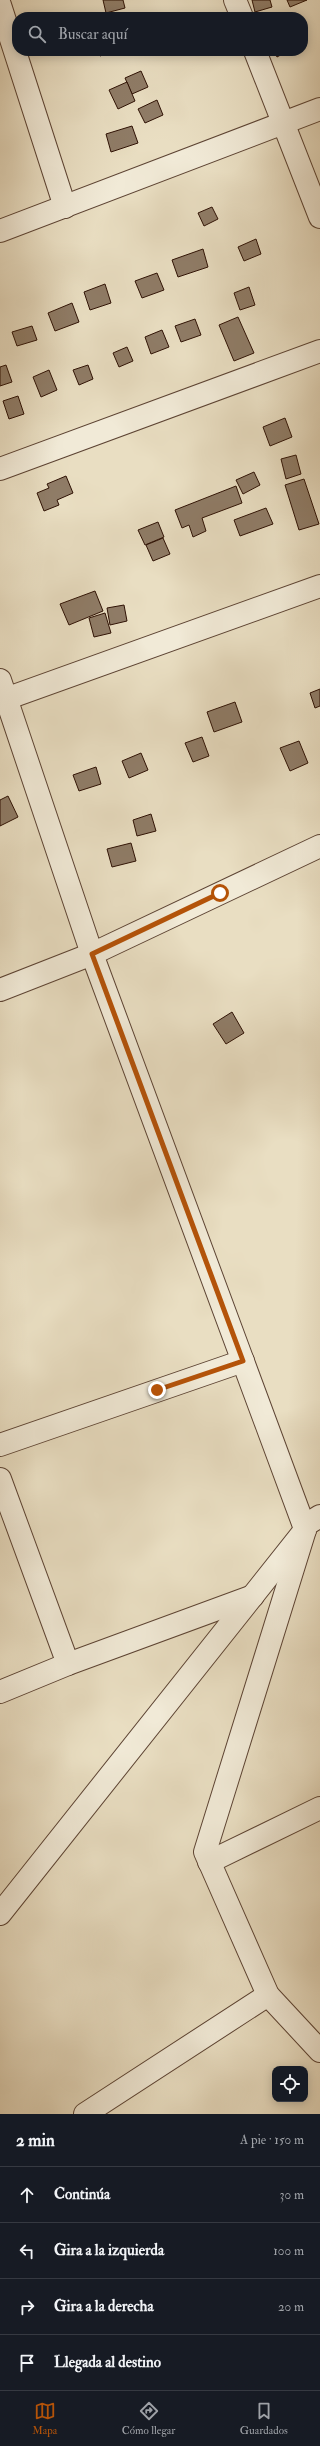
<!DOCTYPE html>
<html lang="es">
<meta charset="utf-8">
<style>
:root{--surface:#171b24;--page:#242831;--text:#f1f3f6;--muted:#9ea1a6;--line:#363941;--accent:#b45309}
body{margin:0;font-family:"IM FELL Double Pica",serif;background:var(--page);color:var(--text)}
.controls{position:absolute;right:12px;bottom:12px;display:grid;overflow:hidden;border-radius:8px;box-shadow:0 2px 10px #0003}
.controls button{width:36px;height:36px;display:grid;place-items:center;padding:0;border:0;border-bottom:1px solid var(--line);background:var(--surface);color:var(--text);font:20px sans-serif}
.stop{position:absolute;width:12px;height:12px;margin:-9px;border:3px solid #b45309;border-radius:50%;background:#fff}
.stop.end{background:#b45309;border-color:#fff;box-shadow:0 1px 4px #0008}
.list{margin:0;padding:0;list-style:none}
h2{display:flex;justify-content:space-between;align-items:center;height:52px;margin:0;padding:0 16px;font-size:17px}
h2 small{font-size:13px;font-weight:400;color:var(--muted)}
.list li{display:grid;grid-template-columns:26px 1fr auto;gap:12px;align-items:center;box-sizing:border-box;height:56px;padding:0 16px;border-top:1px solid var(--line)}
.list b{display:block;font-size:15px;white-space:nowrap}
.list em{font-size:13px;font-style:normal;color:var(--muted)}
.icon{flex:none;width:22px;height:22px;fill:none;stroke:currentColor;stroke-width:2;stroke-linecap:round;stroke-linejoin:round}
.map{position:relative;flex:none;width:320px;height:2114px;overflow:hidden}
.search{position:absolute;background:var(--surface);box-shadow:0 2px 10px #0003;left:12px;right:12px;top:12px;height:44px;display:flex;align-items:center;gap:10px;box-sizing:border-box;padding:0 14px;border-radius:16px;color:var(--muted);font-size:15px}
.sheet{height:276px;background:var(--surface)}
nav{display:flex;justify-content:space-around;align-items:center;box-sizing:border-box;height:56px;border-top:1px solid var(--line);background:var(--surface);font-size:11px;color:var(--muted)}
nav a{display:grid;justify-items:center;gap:2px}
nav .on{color:var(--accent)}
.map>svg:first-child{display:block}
.building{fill:#8f7c67;stroke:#2e1104}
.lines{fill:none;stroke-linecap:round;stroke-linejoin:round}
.street-casing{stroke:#5d4434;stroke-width:24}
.street{stroke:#f1ead7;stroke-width:22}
.route{stroke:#b45309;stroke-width:5}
</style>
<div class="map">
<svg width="320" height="2114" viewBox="0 0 320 2114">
<rect width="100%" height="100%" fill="#e9dec2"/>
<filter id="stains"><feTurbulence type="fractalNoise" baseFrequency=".005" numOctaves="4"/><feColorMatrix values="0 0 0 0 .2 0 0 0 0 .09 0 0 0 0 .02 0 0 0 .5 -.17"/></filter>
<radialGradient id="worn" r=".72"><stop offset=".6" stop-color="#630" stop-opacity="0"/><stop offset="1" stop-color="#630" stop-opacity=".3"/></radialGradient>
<g class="building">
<path d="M103,0H123L125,8L106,13Z"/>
<path d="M252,0H270L272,7L255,12Z"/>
<path d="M287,0H307L290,7Z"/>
<path d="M99,51H115L100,56Z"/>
<path d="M274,51H288L277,57Z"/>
<path d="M141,71L148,87L132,94L125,78Z"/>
<path d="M127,82L135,101L118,109L109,90Z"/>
<path d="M157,100L163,115L145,123L138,109Z"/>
<path d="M132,126L138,143L111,152L106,134Z"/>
<path d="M212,207L218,219L204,226L198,213Z"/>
<path d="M256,239L261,254L244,261L238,247Z"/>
<path d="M203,249L208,267L178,277L172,260Z"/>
<path d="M157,273L164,290L142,298L135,281Z"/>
<path d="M105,284L111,303L90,310L84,292Z"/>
<path d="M249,287L255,305L240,310L234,293Z"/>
<path d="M72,303L79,322L55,331L48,313Z"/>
<path d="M238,317L254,353L234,361L219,325Z"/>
<path d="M195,319L201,335L181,342L175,326Z"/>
<path d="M32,326L37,340L17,346L12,332Z"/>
<path d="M162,330L169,347L151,354L145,337Z"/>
<path d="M127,347L133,361L119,367L113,353Z"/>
<path d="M6,365L12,382L0,386V367Z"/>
<path d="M88,365L93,379L79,385L73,370Z"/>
<path d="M49,370L57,390L41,397L33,377Z"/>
<path d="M18,396L24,414L9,419L3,401Z"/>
<path d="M285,418L292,437L270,446L263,427Z"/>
<path d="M296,455L301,474L286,479L281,459Z"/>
<path d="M254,472L260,485L243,494L236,480Z"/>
<path d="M66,476L73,493L57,500L59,505L44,511L37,493L49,488L47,484Z"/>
<path d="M304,479L319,524L299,530L285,485Z"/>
<path d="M236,486L242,503L202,518L206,531L193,537L189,525L182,528L175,510Z"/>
<path d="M266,508L273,524L240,536L234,520Z"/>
<path d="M158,522L164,537L145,545L138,530Z"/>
<path d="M163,538L170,554L153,561L146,545Z"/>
<path d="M95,591L103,611L69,625L60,604Z"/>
<path d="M124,605L127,621L110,625L107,608Z"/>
<path d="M105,613L111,633L94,637L89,618Z"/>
<path d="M320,689V706L315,708L310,693Z"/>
<path d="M235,702L242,722L214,732L207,712Z"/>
<path d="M202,737L209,756L193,762L185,743Z"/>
<path d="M299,741L308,763L290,771L280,748Z"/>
<path d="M141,753L148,770L129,778L122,761Z"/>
<path d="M96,767L101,784L79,791L73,775Z"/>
<path d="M8,796L18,817L0,826V800Z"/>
<path d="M151,814L156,831L137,836L133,820Z"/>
<path d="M131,843L136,861L112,867L107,849Z"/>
<path d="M232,1012L244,1033L226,1044L213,1024Z"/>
</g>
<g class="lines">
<g class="street-casing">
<g id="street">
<path d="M235,0L242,17"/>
<path d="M0,5L65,207"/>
<path d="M255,51L320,217"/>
<path d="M0,231L320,109"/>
<path d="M0,469L320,351"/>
<path d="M0,680L92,954L304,1526"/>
<path d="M0,701L320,586"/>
<path d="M0,990L92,954L320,846"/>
<path d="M0,1445L243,1361"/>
<path d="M0,1479L68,1664"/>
<path d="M305,1530L205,1852L268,1995L320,2051"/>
<path d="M0,1692L68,1664L253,1596"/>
<path d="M209,1862L320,1808"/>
<path d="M0,1914L305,1530L304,1526L320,1516"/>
<path d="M85,2114L268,1995"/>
</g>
</g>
<use href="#street" class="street"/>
</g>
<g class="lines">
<path class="route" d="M157,1390L243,1361L92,954L220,893"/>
</g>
<rect width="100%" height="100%" filter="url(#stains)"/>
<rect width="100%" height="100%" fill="url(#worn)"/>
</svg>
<div class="controls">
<button><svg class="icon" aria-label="locate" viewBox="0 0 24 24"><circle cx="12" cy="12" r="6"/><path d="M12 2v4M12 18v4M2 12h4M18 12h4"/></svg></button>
</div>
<div class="stop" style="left:220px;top:893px"></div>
<div class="stop end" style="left:157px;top:1390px"></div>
<div class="search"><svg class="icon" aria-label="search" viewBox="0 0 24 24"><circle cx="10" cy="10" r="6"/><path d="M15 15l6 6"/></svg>Buscar aquí</div>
</div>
<section class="sheet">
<h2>2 min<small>A pie · 150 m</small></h2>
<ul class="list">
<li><svg class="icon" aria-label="ahead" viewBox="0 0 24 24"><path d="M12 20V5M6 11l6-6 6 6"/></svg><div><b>Continúa</b></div><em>30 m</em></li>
<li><svg class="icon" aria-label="left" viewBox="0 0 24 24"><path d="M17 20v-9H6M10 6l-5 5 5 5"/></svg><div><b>Gira a la izquierda</b></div><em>100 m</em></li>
<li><svg class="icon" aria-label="right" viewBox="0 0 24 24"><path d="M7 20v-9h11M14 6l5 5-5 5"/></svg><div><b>Gira a la derecha</b></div><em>20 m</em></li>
<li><svg class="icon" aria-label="arrive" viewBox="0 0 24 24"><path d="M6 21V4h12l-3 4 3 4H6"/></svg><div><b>Llegada al destino</b></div></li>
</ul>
</section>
<nav>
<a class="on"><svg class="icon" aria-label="map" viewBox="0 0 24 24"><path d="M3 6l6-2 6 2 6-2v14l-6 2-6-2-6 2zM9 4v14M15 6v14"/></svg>Mapa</a>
<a><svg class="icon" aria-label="directions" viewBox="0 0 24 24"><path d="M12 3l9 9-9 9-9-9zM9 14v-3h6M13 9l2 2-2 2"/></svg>Cómo llegar</a>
<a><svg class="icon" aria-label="saved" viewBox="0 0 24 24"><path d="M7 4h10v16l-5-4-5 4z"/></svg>Guardados</a>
</nav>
